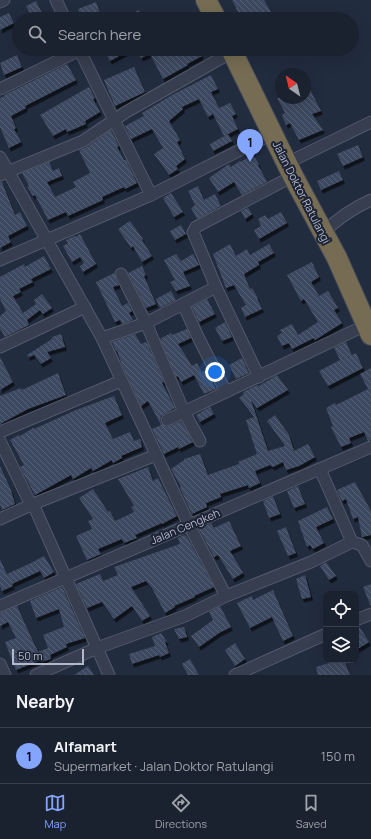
<!DOCTYPE html>
<meta charset="utf-8">
<style>
:root{--surface:#1a212f;--page:#232937;--text:#f1f3f6;--muted:#9fa3aa;--line:#383e4b;--accent:#83a5fe}
body{margin:0;font-family:Manrope,sans-serif;background:var(--page);color:var(--text)}
.controls{position:absolute;right:12px;bottom:12px;display:grid;overflow:hidden;border-radius:8px;box-shadow:0 4px 16px #0002}
.controls button{width:36px;height:36px;display:grid;place-items:center;padding:0;border:0;border-bottom:1px solid var(--line);background:var(--surface);color:var(--text);font:20px sans-serif}
.compass{position:absolute;left:275px;top:68px;width:36px;height:36px;border-radius:50%;background:var(--surface);box-shadow:0 4px 16px #0002;rotate:325deg}
.scale{position:absolute;left:12px;bottom:10px;width:72px;box-sizing:border-box;padding-left:4px;border:2px solid #b3b9ca;border-top:0;font-size:11px;line-height:14px;white-space:nowrap;color:#b3b9ca;-webkit-text-stroke:3px #1c2334;paint-order:stroke}
.you{position:absolute;left:215px;top:372px;width:14px;height:14px;margin:-10px;border:3px solid #fff;border-radius:50%;background:#1a73e8;box-shadow:0 0 0 6px #1a73e833}
.badge{display:grid;place-items:center;width:26px;height:26px;border-radius:50%;background:var(--accent);color:#111;font-size:13px;font-weight:700}
.pin{position:absolute;translate:-50% -33px;filter:drop-shadow(0 1px 2px #0008)}
.pin::after{content:'';position:absolute;top:21px;width:14px;height:12px;background:inherit;clip-path:polygon(0 0,100% 0,50% 100%)}
.list{margin:0;padding:0;list-style:none}
h2{display:flex;justify-content:space-between;align-items:center;height:52px;margin:0;padding:0 16px;font-size:17px}
h2 small{font-size:13px;font-weight:400;color:var(--muted)}
.list li{display:grid;grid-template-columns:26px 1fr auto;gap:12px;align-items:center;box-sizing:border-box;height:56px;padding:0 16px;border-top:1px solid var(--line)}
.list b{display:block;font-size:15px;white-space:nowrap}
.list p{margin:0;font-size:13px;white-space:nowrap;color:var(--muted)}
.list em{font-size:13px;font-style:normal;color:var(--muted)}
.icon{flex:none;width:22px;height:22px;fill:none;stroke:currentColor;stroke-width:2;stroke-linecap:round;stroke-linejoin:round}
.map{position:relative;flex:none;width:371px;height:675px;overflow:hidden}
.search{position:absolute;background:var(--surface);box-shadow:0 4px 16px #0002;left:12px;right:12px;top:12px;height:44px;display:flex;align-items:center;gap:10px;box-sizing:border-box;padding:0 14px;border-radius:22px;color:var(--muted);font-size:15px}
.sheet{height:108px;background:var(--surface)}
nav{display:flex;justify-content:space-around;align-items:center;box-sizing:border-box;height:56px;border-top:1px solid var(--line);background:var(--surface);font-size:11px;color:var(--muted)}
nav a{display:grid;justify-items:center;gap:2px}
nav .on{color:var(--accent)}
.map>svg:first-child{display:block}
.building{fill:url(#building-back-hatch);filter:url(#shadow)}
.lines{fill:none;stroke-linecap:round;stroke-linejoin:round}
.street-casing{stroke:#52596a;stroke-width:13}
.highway-casing{stroke:#3f4657;stroke-width:22}
.street{stroke:#373e4f;stroke-width:11}
.highway{stroke:#766c53;stroke-width:20}
.labels{text-anchor:middle;dominant-baseline:central;stroke-width:4;stroke-linejoin:round;paint-order:stroke}
.street-label{font-size:11px;fill:#b3b9ca;stroke:#1c2334}
</style>
<div class="map">
<svg width="371" height="675" viewBox="0 0 371 675">
<defs>
<pattern id="building-back-hatch" width="6" height="6" patternUnits="userSpaceOnUse"><rect width="6" height="6" fill="#3e4860"/><path d="M-1 5l2 2M0 0l6 6M5-1l2 2" fill="none" stroke="#586075"/></pattern>
<filter id="shadow"><feDropShadow dx="2" dy="3.5" stdDeviation="0" flood-color="#0009"/></filter>
</defs>
<rect width="100%" height="100%" fill="#222c3f"/>
<g class="building">
<path d="M232,0H264L271,12L268,13L271,19H241L237,13L238,12Z"/>
<path d="M36,1L43,15L33,19L26,6Z"/>
<path d="M96,2L101,15L91,19H82L78,9Z"/>
<path d="M139,10L143,19H120Z"/>
<path d="M9,13L14,23L0,30V17Z"/>
<path d="M103,49H132L110,61Z"/>
<path d="M137,49H198L202,56L187,64L188,65L163,79L150,54L141,58Z"/>
<path d="M17,55L22,67L4,75L0,63Z"/>
<path d="M67,64L76,80L25,106L26,108L11,116L16,128L14,129L21,142L9,148L0,127V98L5,96L4,95Z"/>
<path d="M134,67L145,92L115,106L104,80Z"/>
<path d="M211,75L218,89L211,92L219,108L230,103L236,114L232,116L238,129L224,136L213,114L208,117L199,99L182,107L183,109L169,121L180,140L177,142L185,159L176,166L178,169L169,175L154,154L163,148L152,129L131,139L125,126L144,116L142,113L172,95Z"/>
<path d="M305,79L321,111L312,114L323,130L299,140L290,123L286,125L282,115L285,113L277,98H305Z"/>
<path d="M89,87L95,98L93,99L100,112L85,121L86,124L67,132L66,129L53,136L40,115Z"/>
<path d="M111,130L119,146L117,147L124,160H126L137,183L125,189L124,187L102,197L103,200L68,216L66,212L48,220L35,195L33,196L27,187L29,186L22,173L49,162L53,171L59,168L62,176L47,182L55,197L76,187L73,182L90,173L79,150L87,147Z"/>
<path d="M228,134L232,141L213,151L210,144Z"/>
<path d="M358,145L363,157L343,166L337,154Z"/>
<path d="M252,154L259,164L258,165L267,182L242,195L234,182L218,192L209,178L229,164L231,167L240,161L241,162Z"/>
<path d="M339,171L343,180L321,190L317,181Z"/>
<path d="M0,182H2L15,215L20,212L27,226L8,236L11,242L0,248Z"/>
<path d="M198,186L204,200L215,194L221,206L197,219L191,208L195,205L188,191Z"/>
<path d="M171,193L183,212L174,217L163,198Z"/>
<path d="M248,208L252,214L245,219L241,211Z"/>
<path d="M281,212L287,223L259,239L254,230L261,226L258,219L265,215L268,219Z"/>
<path d="M130,221L143,239L142,240L152,256L142,262L133,246L131,248L118,229Z"/>
<path d="M181,225L186,234L175,240L170,231Z"/>
<path d="M80,234L96,264L83,272L80,266L84,263L80,257L72,262L63,246L68,243L66,240L74,236L75,237Z"/>
<path d="M230,244L236,256L247,249L250,255L269,244L274,253L258,262L259,265L244,274L250,289L252,288L258,298H257L262,309L245,317L241,308L246,305L234,285L226,288L213,254Z"/>
<path d="M176,254L181,261L193,254L199,265L183,272L190,286L176,291L170,282L175,280L164,260Z"/>
<path d="M44,256L51,269L31,279L33,282L19,289L21,292L13,296L23,313L36,304L34,300L42,294L52,308L43,314L40,310L27,320L29,325L5,337L0,329V316L6,311L0,299V277L24,264L25,267Z"/>
<path d="M312,262L319,277L311,282L319,296L328,291L338,308L334,310L342,323L315,340L314,338L292,349L289,343L282,346L277,336L282,333L280,330L292,324L298,335L318,322L304,299L301,301L287,275Z"/>
<path d="M142,266L146,275L144,276L156,304L146,308L128,273Z"/>
<path d="M114,273L119,285L113,287L122,306L128,303L132,311L129,313L133,320L122,324L120,320L115,322L96,282Z"/>
<path d="M171,291L176,300L160,308L156,299Z"/>
<path d="M207,299L215,314L199,322L192,307Z"/>
<path d="M225,322L232,337L222,341L215,328Z"/>
<path d="M187,329L191,338L178,344L192,366L197,363L202,372L207,370L216,389L204,394L194,375L181,382L178,376L176,377L160,339L171,333L172,335Z"/>
<path d="M61,334L65,347L47,352L51,358L41,364L34,355L28,357L27,355L52,339V337Z"/>
<path d="M135,334L141,344L146,342L148,345L164,382L162,383L175,408L161,416L160,420L161,423L167,427L181,421L193,442L179,449L178,447L164,454L152,429L161,425L148,401L141,406L122,365L117,350L116,351L112,342Z"/>
<path d="M346,342L352,355L356,353L363,368L328,386L319,371L340,360L334,348Z"/>
<path d="M0,357L13,382L0,390Z"/>
<path d="M242,358L249,373L236,379L229,365Z"/>
<path d="M371,368V440L368,441L364,432L349,438L351,443L341,447L331,427L333,426L326,408L335,403L336,405L368,389L360,374Z"/>
<path d="M58,373L66,395L28,409L0,424V396L21,388L22,390Z"/>
<path d="M277,375L288,390L257,408L251,400L268,451L285,446L267,421L275,415L289,435L294,451L308,444L315,457L299,466L286,470L283,462L273,467L270,465L255,471L260,483L249,488L248,485L220,494L221,497L206,503L207,507L192,514L180,488L181,487L171,469L184,460V459L200,454L208,475L239,464L238,462L257,454L246,420L254,417L239,398L244,394L243,392L257,385L259,386Z"/>
<path d="M114,396L122,415L105,423L113,439L130,432L134,441L140,439L142,447L121,456L122,458L113,463L112,460L93,471L91,468L73,479L71,475L35,495L20,467L24,465L10,440L19,435L20,436L33,428L34,429L76,410Z"/>
<path d="M210,407L214,414L200,422L196,415Z"/>
<path d="M0,466L11,490L15,504L2,510L0,504Z"/>
<path d="M148,467L153,481L158,478L177,516L162,524V523L135,535L137,538L124,543L122,539L98,549L101,554L87,560L76,536L92,529L88,521L93,519L79,498L93,489L108,512L110,511L115,521L134,512L131,507L134,506L118,479Z"/>
<path d="M355,482L371,511V535L362,537L358,517L353,519L346,499L342,501L337,490Z"/>
<path d="M298,486L305,504L294,508L287,491Z"/>
<path d="M273,496L280,514L269,518L263,501Z"/>
<path d="M327,507L333,519L316,527L324,543L313,549L310,545L307,547L298,521Z"/>
<path d="M229,521L241,546L230,551L243,573L233,579L218,555L214,557L199,529L211,523L214,528Z"/>
<path d="M286,527L296,553L288,556L277,531Z"/>
<path d="M184,535L185,536L186,535L214,587L194,596L195,597L174,606L175,607L165,613L152,588L146,581L131,587L150,616L142,621L132,606L114,619L102,602L87,608L76,584L100,574L103,581L118,575L114,567L180,544L178,538Z"/>
<path d="M44,556L54,572L44,578L40,571L12,584L13,586L2,591L0,586V559L7,574L31,563Z"/>
<path d="M326,562L336,576L329,580L320,566Z"/>
<path d="M305,575L311,597L302,599L296,579Z"/>
<path d="M371,584V607L363,587Z"/>
<path d="M62,587L85,638L66,644L67,647L50,655L51,659L41,662V660L16,670L5,642L16,638L8,622L0,626V613L17,606L38,652L48,648L43,635L64,627L59,609L36,618L30,601Z"/>
<path d="M273,590L293,636L283,641L272,617L250,628L237,603L252,596L253,600Z"/>
<path d="M220,606L231,627L219,633L199,647L191,636L213,620L209,612Z"/>
<path d="M359,626L369,642L356,650V627Z"/>
<path d="M184,627L187,637L179,639L174,629Z"/>
<path d="M161,633L167,642H165L169,653L160,657L159,655L132,664L129,654L155,646L152,637Z"/>
<path d="M235,643L245,659L235,666L225,650Z"/>
<path d="M190,659L199,675H188L182,664Z"/>
<path d="M328,660H344L350,675H318L316,667L329,663Z"/>
<path d="M88,666L94,675H74Z"/>
</g>
<g class="lines">
<g class="street-casing">
<g id="street">
<path d="M56,0L65,19"/>
<path d="M0,2L4,0"/>
<path d="M79,49L151,195"/>
<path d="M0,89L80,50"/>
<path d="M0,157L102,338L189,525L226,596"/>
<path d="M287,163L371,122"/>
<path d="M0,175L83,141L126,112L232,52"/>
<path d="M323,233C338,218 351,209 371,200"/>
<path d="M0,260L151,195L272,134"/>
<path d="M121,274L146,323L184,412L200,441"/>
<path d="M183,304L198,337L226,392"/>
<path d="M102,338L146,323L216,287"/>
<path d="M0,347L85,307"/>
<path d="M259,377L216,287L193,232L196,227L293,176"/>
<path d="M167,420L366,325"/>
<path d="M0,432L121,381"/>
<path d="M0,441L31,505"/>
<path d="M320,469L352,542"/>
<path d="M33,504L109,675"/>
<path d="M0,519L33,504L156,455"/>
<path d="M0,606L371,447"/>
<path d="M356,620L371,614"/>
<path d="M0,664L5,675"/>
<path d="M36,675L97,648L185,616L226,596L311,562L352,542L362,545L371,561"/>
<path d="M235,675L326,634"/>
</g>
</g>
<g class="highway-casing">
<g id="highway">
<path d="M206,0L216,19"/>
<path d="M231,49L293,176L337,258L371,335"/>
</g>
</g>
<use href="#street" class="street"/>
<use href="#highway" class="highway"/>
</g>
<g class="labels">
<g class="street-label">
<text transform="translate(302 192) rotate(63)">Jalan Doktor Ratulangi</text>
<text transform="translate(185 526) rotate(-23)">Jalan Cengkeh</text>
</g>
</g>
</svg>
<div class="controls">
<button><svg class="icon" aria-label="locate" viewBox="0 0 24 24"><circle cx="12" cy="12" r="6"/><path d="M12 2v4M12 18v4M2 12h4M18 12h4"/></svg></button>
<button><svg class="icon" aria-label="layers" viewBox="0 0 24 24"><path d="M12 4l9 5-9 5-9-5zM3 14l9 5 9-5"/></svg></button>
</div>
<svg class="compass" viewBox="-18 -18 36 36"><path d="M0-13l5 13h-10z" fill="#e53935"/><path d="M0 13l5-13h-10z" fill="#9fa3aa"/></svg>
<div class="scale">50 m</div>
<div class="you"></div>
<div class="pin badge" style="left:250px;top:162px">1</div>
<div class="search"><svg class="icon" aria-label="search" viewBox="0 0 24 24"><circle cx="10" cy="10" r="6"/><path d="M15 15l6 6"/></svg>Search here</div>
</div>
<section class="sheet">
<h2>Nearby<small></small></h2>
<ul class="list">
<li><span class="badge">1</span><div><b>Alfamart</b><p>Supermarket · Jalan Doktor Ratulangi</p></div><em>150 m</em></li>
</ul>
</section>
<nav>
<a class="on"><svg class="icon" aria-label="map" viewBox="0 0 24 24"><path d="M3 6l6-2 6 2 6-2v14l-6 2-6-2-6 2zM9 4v14M15 6v14"/></svg>Map</a>
<a><svg class="icon" aria-label="directions" viewBox="0 0 24 24"><path d="M12 3l9 9-9 9-9-9zM9 14v-3h6M13 9l2 2-2 2"/></svg>Directions</a>
<a><svg class="icon" aria-label="saved" viewBox="0 0 24 24"><path d="M7 4h10v16l-5-4-5 4z"/></svg>Saved</a>
</nav>
